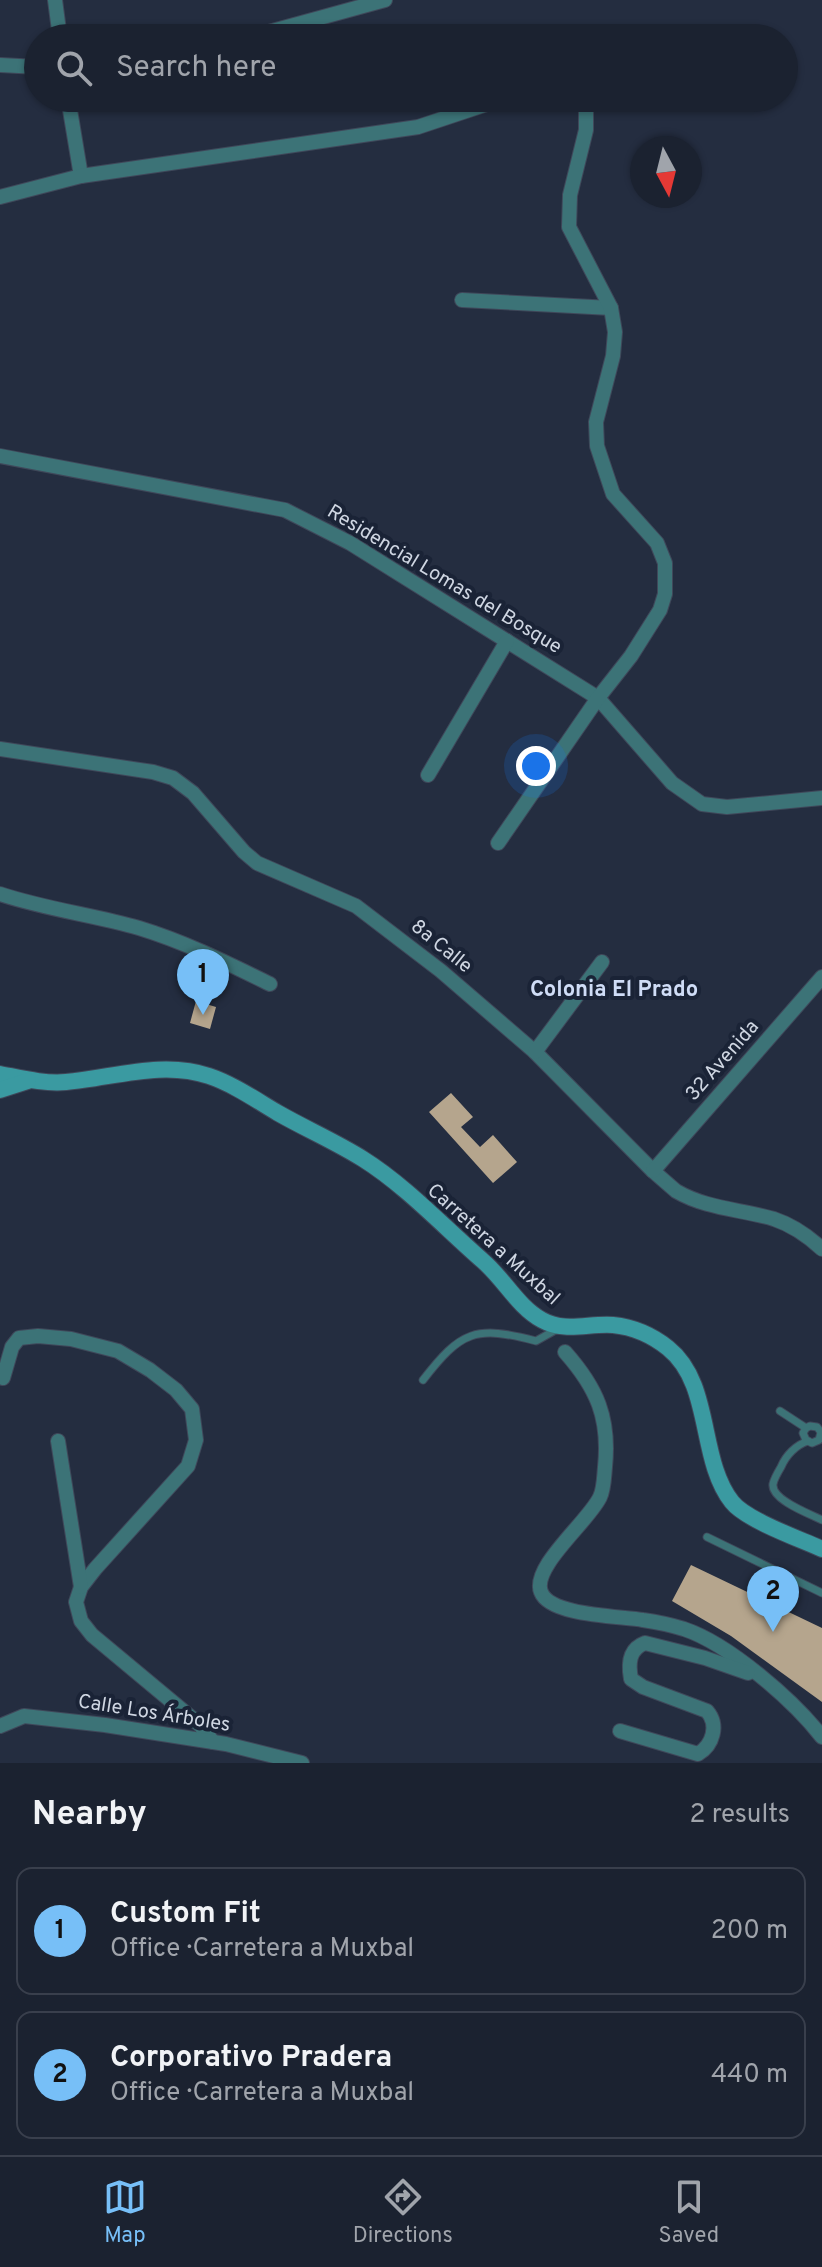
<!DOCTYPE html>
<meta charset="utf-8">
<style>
:root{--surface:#1b2230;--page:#282f3c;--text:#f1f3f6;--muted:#a0a4ab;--line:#393f4c;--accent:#77bff7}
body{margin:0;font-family:Overpass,sans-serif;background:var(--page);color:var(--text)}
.compass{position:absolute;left:630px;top:136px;width:72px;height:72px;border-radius:50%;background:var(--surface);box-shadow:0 2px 6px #0004;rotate:173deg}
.you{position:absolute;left:536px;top:766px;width:28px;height:28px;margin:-20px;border:6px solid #fff;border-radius:50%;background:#1a73e8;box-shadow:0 0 0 12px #1a73e833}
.badge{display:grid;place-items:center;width:52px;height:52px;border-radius:50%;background:var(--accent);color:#111;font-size:26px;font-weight:700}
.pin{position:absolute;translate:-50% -66px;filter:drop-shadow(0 2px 4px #0008)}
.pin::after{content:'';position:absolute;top:42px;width:28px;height:24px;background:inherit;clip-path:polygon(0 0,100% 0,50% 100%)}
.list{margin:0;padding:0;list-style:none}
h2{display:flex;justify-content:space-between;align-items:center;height:104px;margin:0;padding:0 32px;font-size:34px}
h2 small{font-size:26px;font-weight:400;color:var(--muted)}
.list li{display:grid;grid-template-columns:52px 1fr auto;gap:24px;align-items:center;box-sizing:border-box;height:128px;margin:0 16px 16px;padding:0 16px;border:2px solid var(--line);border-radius:16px}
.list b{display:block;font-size:30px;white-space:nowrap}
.list p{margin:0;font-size:26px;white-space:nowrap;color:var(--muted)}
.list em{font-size:26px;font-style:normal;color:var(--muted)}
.icon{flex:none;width:44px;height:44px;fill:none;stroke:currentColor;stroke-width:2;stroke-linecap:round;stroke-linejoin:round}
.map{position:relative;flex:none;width:822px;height:1763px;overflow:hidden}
.search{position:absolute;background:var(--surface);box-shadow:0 2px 6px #0004;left:24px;right:24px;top:24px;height:88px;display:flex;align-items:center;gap:20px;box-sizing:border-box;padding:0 28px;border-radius:44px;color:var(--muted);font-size:30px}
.sheet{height:392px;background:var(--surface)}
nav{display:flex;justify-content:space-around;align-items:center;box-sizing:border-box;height:112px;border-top:2px solid var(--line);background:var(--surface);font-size:22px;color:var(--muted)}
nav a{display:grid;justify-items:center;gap:4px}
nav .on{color:var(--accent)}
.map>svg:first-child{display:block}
.building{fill:#b5a58d}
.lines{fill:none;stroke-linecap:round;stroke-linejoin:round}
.service-casing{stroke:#3f485a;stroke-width:9}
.minor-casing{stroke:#3f485a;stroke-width:16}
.secondary-casing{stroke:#3f485a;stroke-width:18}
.service{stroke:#3c7377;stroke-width:7}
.minor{stroke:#3c7377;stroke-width:14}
.secondary{stroke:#3a9aa1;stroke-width:16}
.labels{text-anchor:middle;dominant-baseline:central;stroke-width:8;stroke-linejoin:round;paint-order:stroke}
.street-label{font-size:20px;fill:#cfd6e2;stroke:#1a2336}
.neighbourhood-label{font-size:22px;font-weight:bold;fill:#cfdcf6;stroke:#1a2336}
</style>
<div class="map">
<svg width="822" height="1763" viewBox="0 0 822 1763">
<rect width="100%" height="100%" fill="#242d40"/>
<g class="building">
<path d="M196,1001L216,1007L210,1029L190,1023Z"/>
<path d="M451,1093L473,1117L461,1127L480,1147L493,1135L517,1162L493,1183L429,1112Z"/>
<path d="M691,1565L822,1628V1702L731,1636L672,1601Z"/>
</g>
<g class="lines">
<g class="service-casing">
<g id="service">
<path d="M423,1380C461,1331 475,1325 536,1341L559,1328"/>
<path d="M780,1411L806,1428L810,1426L817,1427L821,1432L819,1440L812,1443L806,1440L803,1433L806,1428"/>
<path d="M808,1441C796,1445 786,1455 781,1467C778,1472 774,1479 773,1484C771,1500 810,1514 822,1520"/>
<path d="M707,1537L822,1593"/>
</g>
</g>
<g class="minor-casing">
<g id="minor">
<path d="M55,0L60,38"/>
<path d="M247,38L385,0"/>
<path d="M0,65L38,67"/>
<path d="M68,98L81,176"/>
<path d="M0,197L81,176L418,127L505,98"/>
<path d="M462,300L611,308"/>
<path d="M0,456L285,510L350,543L598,698L672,783L702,804L727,807L822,798"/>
<path d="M0,749L153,772L173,778L193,793L244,852L257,863L356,906L441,971L535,1052L653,1171L676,1191C707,1209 740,1209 774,1219C792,1225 808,1236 822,1249"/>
<path d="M428,775L507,641"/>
<path d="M498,843L598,698L631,656L660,610L665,594V563L657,543L613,494L597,446L596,422L613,356L615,332L611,308L569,227L570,195L586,130V104L583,98"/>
<path d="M0,894C45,909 93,915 139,928C185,942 227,963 270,984"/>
<path d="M535,1052L602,962"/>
<path d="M653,1171L822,977"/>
<path d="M565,1352C597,1388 610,1418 605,1467C604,1477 604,1489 600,1497C589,1521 531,1567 541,1592C550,1616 620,1616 643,1620C657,1622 671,1625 684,1629C729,1644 793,1700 822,1737"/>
<path d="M3,1378L12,1347L19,1338L38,1336L71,1339L118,1351L150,1370L176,1390L192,1409L196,1440L188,1466L95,1569L81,1587L76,1602L81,1621L92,1635L200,1725L213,1742"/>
<path d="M58,1441L81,1587"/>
<path d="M0,1726L24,1716L105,1725L226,1744L302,1763"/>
<path d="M620,1731L698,1754C713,1745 719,1725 707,1711L643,1687L631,1679C628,1663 629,1649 645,1643L705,1658L748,1673"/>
</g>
</g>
<g class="secondary-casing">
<g id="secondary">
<path d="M0,1074C21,1078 44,1084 66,1082C113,1078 162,1060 209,1076C233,1084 256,1100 278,1113C306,1129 336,1142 363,1159C406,1186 445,1228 483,1261C504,1279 518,1307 542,1320C565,1333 589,1323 613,1325C633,1327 653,1336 668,1348C713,1384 698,1459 732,1502C746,1520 800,1539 822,1549"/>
<path d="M0,1090L28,1081"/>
</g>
</g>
<use href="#service" class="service"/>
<use href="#minor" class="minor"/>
<use href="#secondary" class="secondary"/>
</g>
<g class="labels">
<g class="street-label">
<text transform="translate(444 580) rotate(31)">Residencial Lomas del Bosque</text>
<text transform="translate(441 947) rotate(39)">8a Calle</text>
<text transform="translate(723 1061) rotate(-49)">32 Avenida</text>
<text transform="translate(493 1245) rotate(42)">Carretera a Muxbal</text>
<text transform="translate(154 1714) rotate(9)">Calle Los Árboles</text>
</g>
<g class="neighbourhood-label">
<text x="614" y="990">Colonia El Prado</text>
</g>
</g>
</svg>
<svg class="compass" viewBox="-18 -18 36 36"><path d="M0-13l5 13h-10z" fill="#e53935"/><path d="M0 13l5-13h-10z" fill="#a0a4ab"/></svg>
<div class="you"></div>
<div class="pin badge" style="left:203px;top:1015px">1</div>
<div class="pin badge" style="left:773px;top:1632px">2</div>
<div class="search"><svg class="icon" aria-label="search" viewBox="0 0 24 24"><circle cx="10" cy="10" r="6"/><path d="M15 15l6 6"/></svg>Search here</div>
</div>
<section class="sheet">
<h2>Nearby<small>2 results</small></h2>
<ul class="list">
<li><span class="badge">1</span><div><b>Custom Fit</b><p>Office · Carretera a Muxbal</p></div><em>200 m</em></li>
<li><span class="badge">2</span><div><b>Corporativo Pradera</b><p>Office · Carretera a Muxbal</p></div><em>440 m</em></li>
</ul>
</section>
<nav>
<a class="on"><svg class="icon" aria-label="map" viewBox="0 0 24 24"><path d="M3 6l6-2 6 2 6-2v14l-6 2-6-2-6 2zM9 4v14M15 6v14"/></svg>Map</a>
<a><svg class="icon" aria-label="directions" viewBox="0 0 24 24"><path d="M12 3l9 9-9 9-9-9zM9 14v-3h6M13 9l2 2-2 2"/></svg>Directions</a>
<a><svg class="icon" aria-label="saved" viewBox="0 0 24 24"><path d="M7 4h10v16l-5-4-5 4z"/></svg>Saved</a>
</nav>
